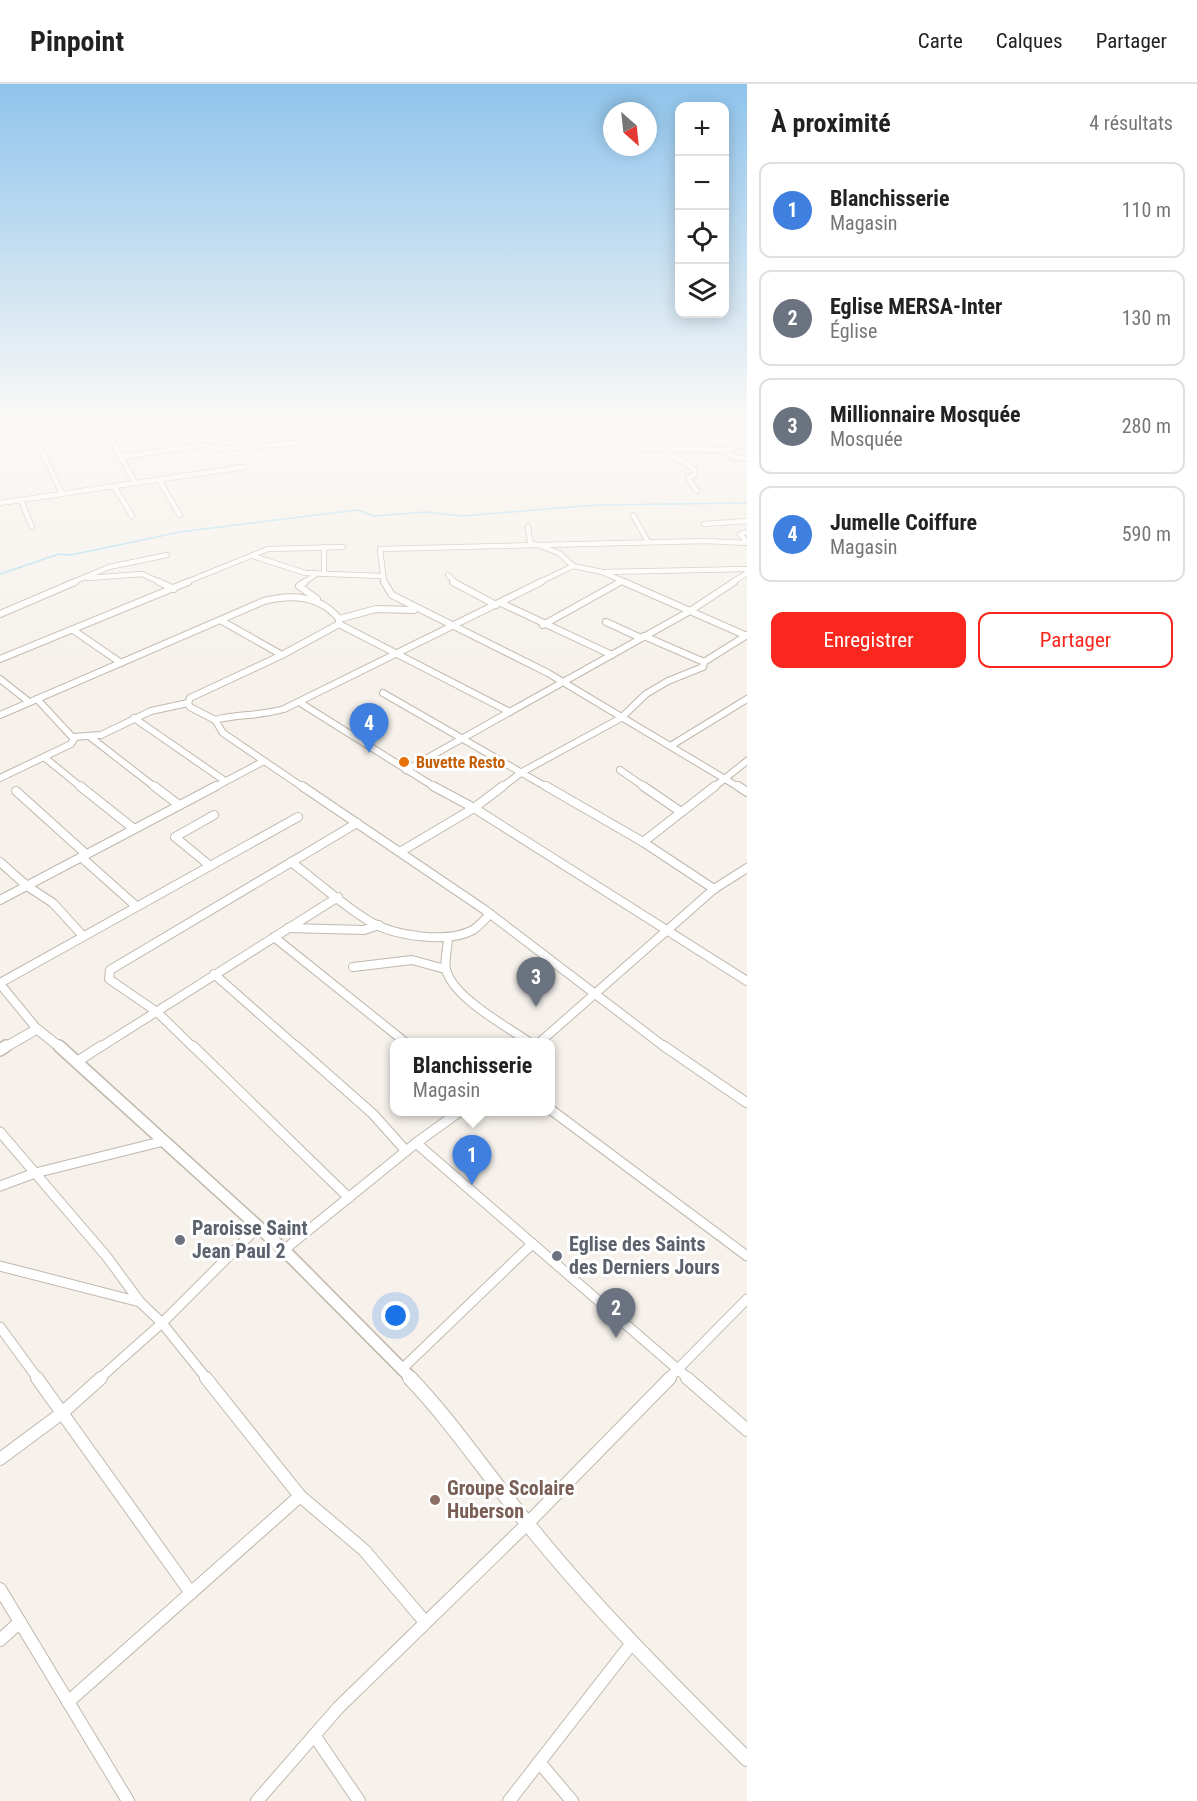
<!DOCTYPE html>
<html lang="fr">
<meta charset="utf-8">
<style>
:root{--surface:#fff;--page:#f2f2f2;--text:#222;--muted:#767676;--line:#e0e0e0;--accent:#fa271e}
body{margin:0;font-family:"Roboto Condensed",sans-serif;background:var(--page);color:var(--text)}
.controls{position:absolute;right:18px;top:18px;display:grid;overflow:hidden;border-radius:12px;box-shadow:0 3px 15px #0003}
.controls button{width:54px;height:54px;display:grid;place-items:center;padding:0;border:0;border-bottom:2px solid var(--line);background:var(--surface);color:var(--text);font:30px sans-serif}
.compass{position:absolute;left:603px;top:18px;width:54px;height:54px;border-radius:50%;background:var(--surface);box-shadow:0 3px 15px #0003;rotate:153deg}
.you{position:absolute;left:396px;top:1232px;width:21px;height:21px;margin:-15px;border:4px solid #fff;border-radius:50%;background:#1a73e8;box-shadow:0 0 0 9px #1a73e833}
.badge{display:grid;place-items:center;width:39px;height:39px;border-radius:50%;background:var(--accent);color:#fff;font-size:20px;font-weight:700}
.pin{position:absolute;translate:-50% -50px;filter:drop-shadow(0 2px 3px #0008)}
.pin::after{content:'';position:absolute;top:32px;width:21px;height:18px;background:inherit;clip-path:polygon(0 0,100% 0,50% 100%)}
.popup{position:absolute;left:390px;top:954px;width:165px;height:78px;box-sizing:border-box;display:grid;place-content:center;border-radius:12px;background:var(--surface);filter:drop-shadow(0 2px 4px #0005);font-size:20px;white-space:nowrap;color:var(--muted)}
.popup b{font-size:22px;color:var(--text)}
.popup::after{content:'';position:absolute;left:50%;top:100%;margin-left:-12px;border:12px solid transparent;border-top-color:var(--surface)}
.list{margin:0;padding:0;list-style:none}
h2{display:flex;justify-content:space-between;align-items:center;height:78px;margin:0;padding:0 24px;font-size:26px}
h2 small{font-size:20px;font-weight:400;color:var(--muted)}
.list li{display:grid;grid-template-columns:39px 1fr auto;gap:18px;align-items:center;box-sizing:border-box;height:96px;margin:0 12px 12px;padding:0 12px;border:2px solid var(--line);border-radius:12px}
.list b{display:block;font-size:22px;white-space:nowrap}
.list p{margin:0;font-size:20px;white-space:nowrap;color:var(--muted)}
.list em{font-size:20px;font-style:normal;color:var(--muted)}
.actions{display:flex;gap:12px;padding:18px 24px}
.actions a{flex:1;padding:14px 0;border:2px solid var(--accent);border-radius:12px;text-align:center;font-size:21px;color:var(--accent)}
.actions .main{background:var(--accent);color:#fff}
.icon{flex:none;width:33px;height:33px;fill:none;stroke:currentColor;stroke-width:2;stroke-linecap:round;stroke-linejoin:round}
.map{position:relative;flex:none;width:747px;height:1717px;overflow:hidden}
header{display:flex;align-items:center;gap:36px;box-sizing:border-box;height:84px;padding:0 30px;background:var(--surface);border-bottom:2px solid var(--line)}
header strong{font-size:28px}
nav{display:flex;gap:33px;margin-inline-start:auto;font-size:21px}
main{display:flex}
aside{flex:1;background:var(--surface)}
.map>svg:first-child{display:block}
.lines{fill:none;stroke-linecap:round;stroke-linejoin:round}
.stream{stroke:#a9dcf1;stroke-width:1.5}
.minor-far4-casing{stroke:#c1b8ad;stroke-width:6}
.minor-far3-casing{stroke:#c1b8ad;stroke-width:8}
.minor-far2-casing{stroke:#c1b8ad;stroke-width:10}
.minor-far1-casing{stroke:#c1b8ad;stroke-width:11}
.minor-casing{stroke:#c1b8ad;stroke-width:14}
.tertiary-far2-casing{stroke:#c1b8ad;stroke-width:11}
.tertiary-far1-casing{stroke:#c1b8ad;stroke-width:14}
.tertiary-casing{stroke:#c1b8ad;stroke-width:16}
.minor-far4{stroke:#fff;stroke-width:4.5}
.minor-far3{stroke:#fff;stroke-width:6}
.minor-far2{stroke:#fff;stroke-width:8}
.minor-far1{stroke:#fff;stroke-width:9}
.minor{stroke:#fff;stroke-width:12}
.tertiary-far2{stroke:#fff;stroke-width:9}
.tertiary-far1{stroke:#fff;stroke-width:11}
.tertiary{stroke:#fff;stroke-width:14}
.food-dot{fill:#e8710a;stroke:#fff;stroke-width:2}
.worship-dot{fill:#6b7280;stroke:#fff;stroke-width:2}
.education-dot{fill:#8d6e63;stroke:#fff;stroke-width:2}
.labels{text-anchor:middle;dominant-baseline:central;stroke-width:6;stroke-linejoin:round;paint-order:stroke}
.food-label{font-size:16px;font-weight:bold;fill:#c56008;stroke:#fff;text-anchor:start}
.near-worship-label{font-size:20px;font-weight:bold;fill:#5b616d;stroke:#fff;text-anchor:start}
.near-education-label{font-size:20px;font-weight:bold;fill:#785e54;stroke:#fff;text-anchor:start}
</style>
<header>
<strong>Pinpoint</strong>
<nav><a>Carte</a><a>Calques</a><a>Partager</a></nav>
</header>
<main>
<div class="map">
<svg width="747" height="1717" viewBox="0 0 747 1717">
<rect width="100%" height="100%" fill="#f6f1eb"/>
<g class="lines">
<path class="stream" d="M0,490L59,470L71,471L180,448L357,426L374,432L425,428L462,432L596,421L747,419"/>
<g class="minor-far4-casing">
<g id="minor-far4">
<path d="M24,338V358L40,363L62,410"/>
<path d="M102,338L135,399"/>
<path d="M615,338L619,351L639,365L726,366L732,373L747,375"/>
<path d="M0,350L92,338"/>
<path d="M664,366L694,385V391L688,394L697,407"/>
<path d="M726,366L747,361"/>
<path d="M121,373L203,361L219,365L295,359L339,348L400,338"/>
<path d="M159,396L180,431"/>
<path d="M114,402L132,432"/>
<path d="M21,416L32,443"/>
<path d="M0,419L244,383"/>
<path d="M633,431L648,458"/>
<path d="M704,440L747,437"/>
<path d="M528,443L530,458L559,469L573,482"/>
<path d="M747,448L740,450L747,458"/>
<path d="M324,463V490"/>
<path d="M253,472L305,489L381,492"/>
<path d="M605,488L747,485"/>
<path d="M448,491L456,499"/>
<path d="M88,494L142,490L162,499"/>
<path d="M71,499L109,483L167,471"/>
<path d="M184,499L268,465L343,463"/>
<path d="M303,499L315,491"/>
<path d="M384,499L380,465L707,457L747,459"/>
<path d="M538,499L573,482L602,488L628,499"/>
<path d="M618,499L622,497"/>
<path d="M731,499L747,489"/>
</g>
</g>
<g class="minor-far3-casing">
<g id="minor-far3">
<path d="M159,498L174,505"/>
<path d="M305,498L299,502L317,515"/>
<path d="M384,498L392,511L548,589L740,704"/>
<path d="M453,498L496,521"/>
<path d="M624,498L747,552"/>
<path d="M501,519L612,571"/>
<path d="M0,530L75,498"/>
<path d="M339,535L376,525L414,526"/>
<path d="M222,537L282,571"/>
<path d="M606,538L641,554"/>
<path d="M339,540L510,628"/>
<path d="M543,541L620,498"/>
<path d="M73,546L121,579"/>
<path d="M644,552L704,578"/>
<path d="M0,575L188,498"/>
<path d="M0,595L29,618"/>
<path d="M383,609L548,704"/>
<path d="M299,618L436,704"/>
<path d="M0,631L264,517C292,510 320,511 339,535V540L282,571L190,614L188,619L190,623L215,636C238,630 261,632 284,625L541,498"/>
<path d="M134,634L225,697"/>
<path d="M215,636L223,649L304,704"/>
<path d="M89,652L156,704"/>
<path d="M73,653L101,651L151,627L188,619"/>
<path d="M672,661L747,615"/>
<path d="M44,673L82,704"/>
<path d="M406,686L690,527L734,498"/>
<path d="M620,686L646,704"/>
<path d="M0,694L71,660L74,655L37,615"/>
<path d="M213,704L264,677"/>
<path d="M501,704L522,688L621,634L646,610L668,597L703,583L704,578L747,551"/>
<path d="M713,704L747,677"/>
</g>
</g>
<g class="minor-far2-casing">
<g id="minor-far2">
<path d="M80,702L134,745"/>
<path d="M154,702L179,721"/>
<path d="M302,702L485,826L666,964"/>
<path d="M433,702L474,724L747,897"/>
<path d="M546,702L643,758L714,805"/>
<path d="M643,702L681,728"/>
<path d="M738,702L747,708"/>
<path d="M16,707L86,770"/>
<path d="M643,758L715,702"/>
<path d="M400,768L474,724L503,702"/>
<path d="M81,773L136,822"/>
<path d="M0,778L27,802L53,819L83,852"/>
<path d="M291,778C317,797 342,821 369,837C394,852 447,860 473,846C479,842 485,835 490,830"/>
<path d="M209,781L175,753L214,731"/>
<path d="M0,816L216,702"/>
<path d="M288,844L364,846L379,841"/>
<path d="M274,853L405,958"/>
<path d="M448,853C448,863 444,875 446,885C452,913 506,942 529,958"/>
<path d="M353,883L412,876L445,885"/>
<path d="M214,890L298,964"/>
<path d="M0,899L298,733"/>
<path d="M0,900L37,945"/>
<path d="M540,958L714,805L747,784"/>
<path d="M99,964L338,813"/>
<path d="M194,964L157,928L109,895L110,886L357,739"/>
</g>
</g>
<g class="minor-far1-casing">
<g id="minor-far1">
<path d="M193,962L349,1114"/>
<path d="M296,962L373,1030L406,1067"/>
<path d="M664,962L747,1019"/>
<path d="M78,977L101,962"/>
<path d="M550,1025L747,1172"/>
<path d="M0,1048L107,1173L140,1218"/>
<path d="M416,1059L689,1295"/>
<path d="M0,1102L35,1089L164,1057"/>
<path d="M284,1166L416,1059L459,1028"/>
<path d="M0,1182L140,1218L162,1239L207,1295"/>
<path d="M0,1243L38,1295"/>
<path d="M402,1285L531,1161"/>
<path d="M99,1295L162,1239L258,1143"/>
<path d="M668,1295L747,1215"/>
</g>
</g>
<g class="minor-casing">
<g id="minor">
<path d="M37,1294L191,1509"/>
<path d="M206,1294L300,1412L364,1466L425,1538"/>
<path d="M687,1294L747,1346"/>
<path d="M0,1375L62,1329L101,1294"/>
<path d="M0,1505L128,1717"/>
<path d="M0,1556L20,1538"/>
<path d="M68,1618L300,1412"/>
<path d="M314,1651L359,1717"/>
<path d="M539,1678L572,1717"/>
<path d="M257,1717L338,1624L527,1440L670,1294"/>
<path d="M509,1717L632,1559"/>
</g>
</g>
<g class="tertiary-far2-casing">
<path id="tertiary-far2" d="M4,964L37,945L61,964"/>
</g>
<g class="tertiary-far1-casing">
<g id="tertiary-far1">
<path d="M59,962L284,1166L412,1295"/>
<path d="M0,966L6,962"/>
</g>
</g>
<g class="tertiary-casing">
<path id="tertiary" d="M410,1294C453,1339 487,1391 527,1439C594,1523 671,1599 747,1675"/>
</g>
<use href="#minor-far4" class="minor-far4"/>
<use href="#minor-far3" class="minor-far3"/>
<use href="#minor-far2" class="minor-far2"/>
<use href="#minor-far1" class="minor-far1"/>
<use href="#minor" class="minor"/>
<use href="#tertiary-far2" class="tertiary-far2"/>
<use href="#tertiary-far1" class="tertiary-far1"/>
<use href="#tertiary" class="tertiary"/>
</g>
<linearGradient id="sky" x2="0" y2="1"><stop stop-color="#8fc4ec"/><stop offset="0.58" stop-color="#fbf9f6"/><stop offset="1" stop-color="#fbf9f6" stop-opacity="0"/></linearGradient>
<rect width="747" height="579" fill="url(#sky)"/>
<circle class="food-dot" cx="404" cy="678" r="6"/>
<g class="worship-dot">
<circle cx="180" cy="1156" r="6"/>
<circle cx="557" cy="1172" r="6"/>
</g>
<circle class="education-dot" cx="435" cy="1416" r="6"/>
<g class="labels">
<g class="food-label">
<text x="416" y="678">Buvette Resto</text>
</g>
<g class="near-worship-label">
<text x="192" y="1144">Paroisse Saint<tspan x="192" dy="23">Jean Paul 2</tspan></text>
<text x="569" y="1160">Eglise des Saints<tspan x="569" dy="23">des Derniers Jours</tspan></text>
</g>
<g class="near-education-label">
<text x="447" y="1404">Groupe Scolaire<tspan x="447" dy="23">Huberson</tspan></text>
</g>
</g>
</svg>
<div class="controls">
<button>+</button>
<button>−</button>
<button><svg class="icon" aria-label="locate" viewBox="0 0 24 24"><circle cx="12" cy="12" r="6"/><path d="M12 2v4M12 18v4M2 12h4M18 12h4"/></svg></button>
<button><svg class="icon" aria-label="layers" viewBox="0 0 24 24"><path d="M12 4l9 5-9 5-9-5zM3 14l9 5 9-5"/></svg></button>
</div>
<svg class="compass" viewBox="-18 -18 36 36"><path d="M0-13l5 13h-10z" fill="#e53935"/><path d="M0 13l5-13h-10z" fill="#767676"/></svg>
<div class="you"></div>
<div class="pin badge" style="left:472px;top:1101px;background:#3f7fe0">1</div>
<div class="popup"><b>Blanchisserie</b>Magasin</div>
<div class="pin badge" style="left:616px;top:1254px;background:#6b7280">2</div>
<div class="pin badge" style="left:536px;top:923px;background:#6b7280">3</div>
<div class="pin badge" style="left:369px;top:669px;background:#3f7fe0">4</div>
</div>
<aside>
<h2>À proximité<small>4 résultats</small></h2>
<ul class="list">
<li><span class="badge" style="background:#3f7fe0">1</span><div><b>Blanchisserie</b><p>Magasin</p></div><em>110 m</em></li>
<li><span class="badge" style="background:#6b7280">2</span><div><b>Eglise MERSA-Inter</b><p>Église</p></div><em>130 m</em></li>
<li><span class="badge" style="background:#6b7280">3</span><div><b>Millionnaire Mosquée</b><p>Mosquée</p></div><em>280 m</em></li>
<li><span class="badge" style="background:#3f7fe0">4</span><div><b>Jumelle Coiffure</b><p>Magasin</p></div><em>590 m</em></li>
</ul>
<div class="actions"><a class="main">Enregistrer</a><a>Partager</a></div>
</aside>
</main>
